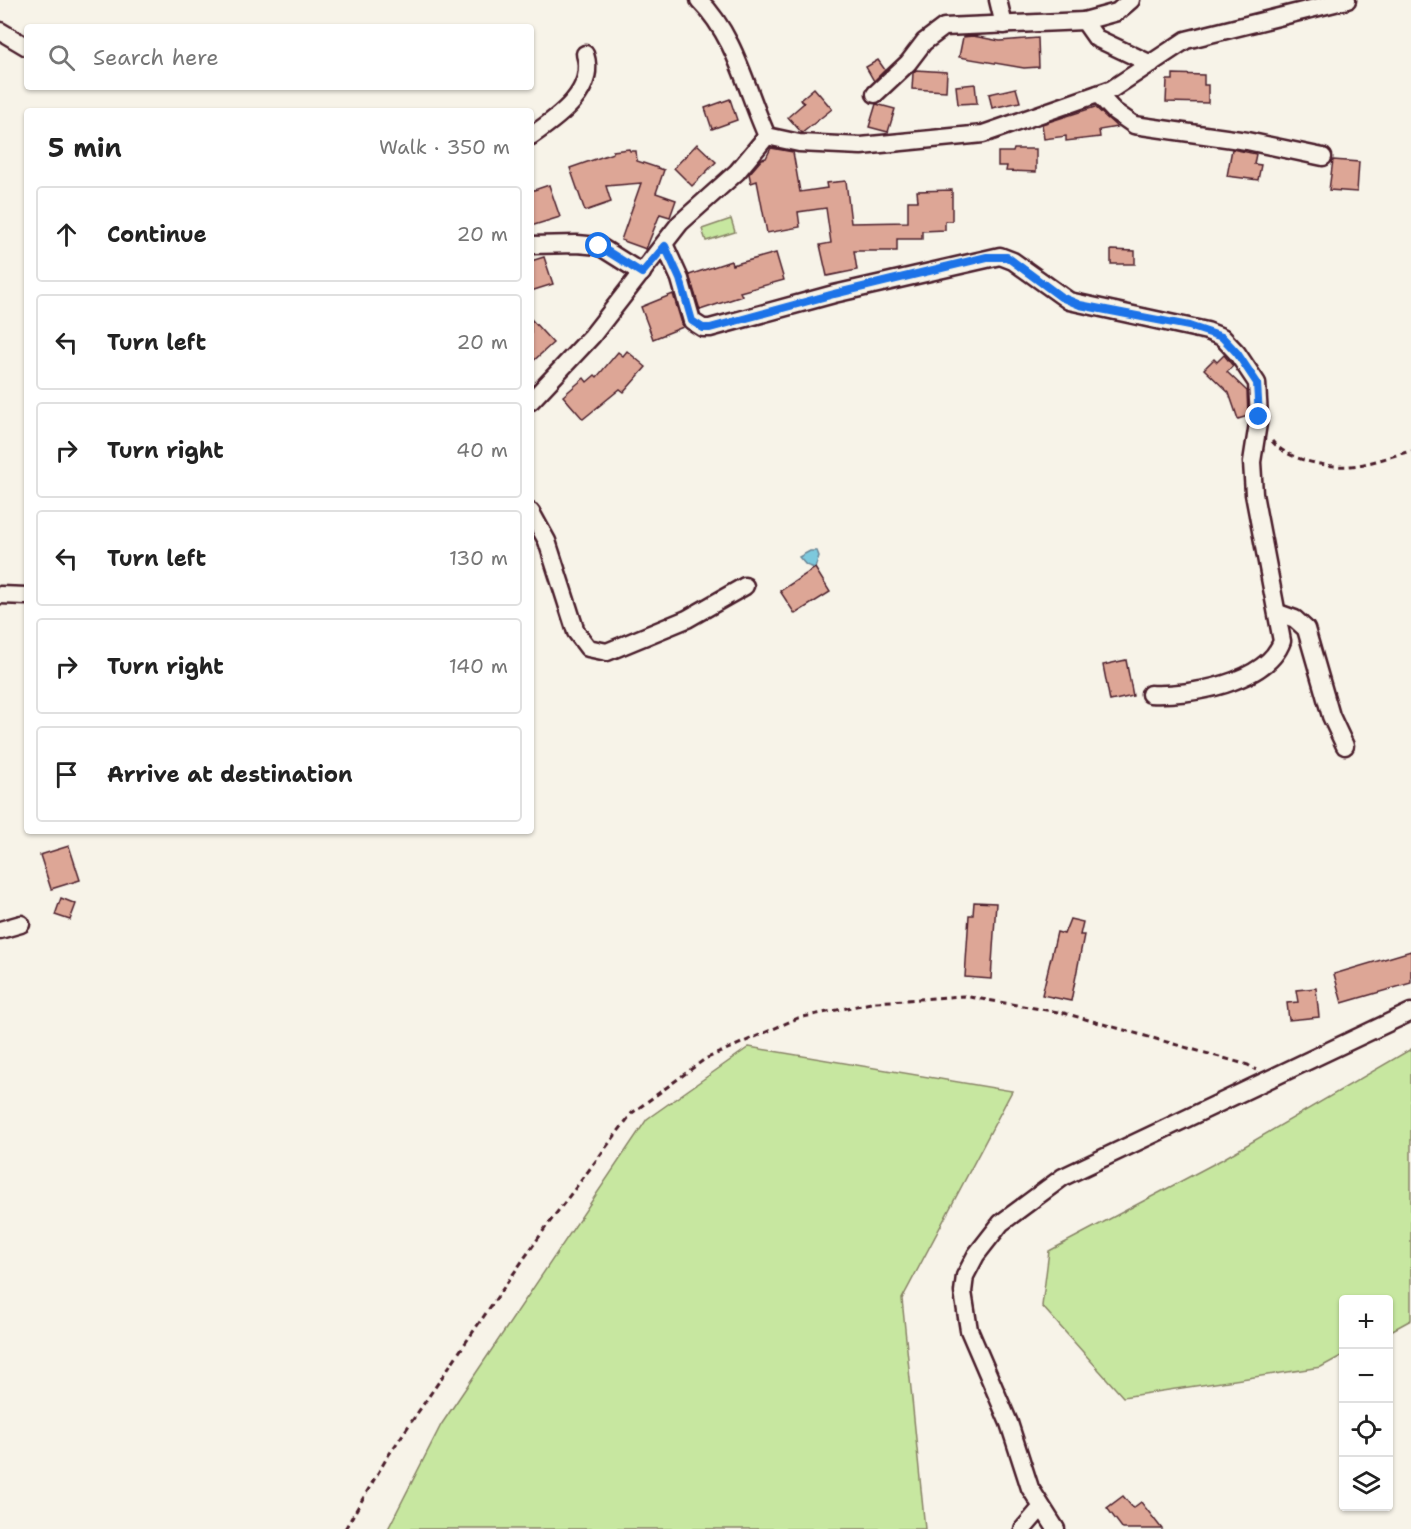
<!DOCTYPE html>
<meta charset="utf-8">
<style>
:root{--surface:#fff;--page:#f6f6f6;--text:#222;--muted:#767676;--line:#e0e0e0}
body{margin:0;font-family:"Shantell Sans",sans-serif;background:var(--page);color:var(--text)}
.controls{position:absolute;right:18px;bottom:18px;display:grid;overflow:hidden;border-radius:6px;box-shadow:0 2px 4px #0004}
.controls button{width:54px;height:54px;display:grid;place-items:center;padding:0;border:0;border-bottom:2px solid var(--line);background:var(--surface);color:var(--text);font:30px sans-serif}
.stop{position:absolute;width:18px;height:18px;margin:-14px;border:4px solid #1a73e8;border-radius:50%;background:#fff}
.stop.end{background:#1a73e8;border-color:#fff;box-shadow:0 2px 6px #0008}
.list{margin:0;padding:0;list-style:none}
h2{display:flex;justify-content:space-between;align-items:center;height:78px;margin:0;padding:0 24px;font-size:26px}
h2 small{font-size:20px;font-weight:400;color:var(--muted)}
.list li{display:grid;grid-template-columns:39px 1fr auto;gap:18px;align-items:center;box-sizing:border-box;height:96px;margin:0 12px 12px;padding:0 12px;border:2px solid var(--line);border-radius:6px}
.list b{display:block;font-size:22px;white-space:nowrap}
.list em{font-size:20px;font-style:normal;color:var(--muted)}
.icon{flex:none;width:33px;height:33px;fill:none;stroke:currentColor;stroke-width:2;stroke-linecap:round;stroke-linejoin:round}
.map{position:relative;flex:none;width:1411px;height:1529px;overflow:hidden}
.search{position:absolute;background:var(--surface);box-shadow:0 2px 4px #0004;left:24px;top:24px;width:510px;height:66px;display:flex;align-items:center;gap:15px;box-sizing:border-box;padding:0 21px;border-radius:6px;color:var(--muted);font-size:22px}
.panel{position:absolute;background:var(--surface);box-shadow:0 2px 4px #0004;left:24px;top:108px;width:510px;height:726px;border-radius:6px}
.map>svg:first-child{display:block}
.green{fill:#c7e7a0;stroke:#888366;stroke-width:1.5}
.water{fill:#7dc9dd;stroke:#698596;stroke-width:1.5}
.building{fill:#dda696;stroke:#4a1f2b;stroke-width:1.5}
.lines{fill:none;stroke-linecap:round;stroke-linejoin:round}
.minor-casing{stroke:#4a1f2b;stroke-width:21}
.path{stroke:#4a1f2b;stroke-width:3;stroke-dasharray:6 4.5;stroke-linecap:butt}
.minor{stroke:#f7f3e8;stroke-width:16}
.route{stroke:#1a73e8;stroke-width:8}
</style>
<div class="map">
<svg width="1411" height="1529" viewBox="0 0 1411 1529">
<rect width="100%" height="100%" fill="#f7f3e8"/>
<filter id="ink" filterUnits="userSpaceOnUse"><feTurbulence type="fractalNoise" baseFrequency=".0167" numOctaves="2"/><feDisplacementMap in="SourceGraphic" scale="12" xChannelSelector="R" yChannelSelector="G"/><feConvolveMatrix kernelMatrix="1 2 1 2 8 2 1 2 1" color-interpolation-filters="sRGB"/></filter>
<g filter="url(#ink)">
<g class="green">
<path d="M731,219L735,232L706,241L702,229Z"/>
<path d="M749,1047L1012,1091L902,1299L925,1529H388L441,1425L647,1119Z"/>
<path d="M1411,1049V1320L1389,1332L1388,1300H1344L1343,1355L1321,1367L1123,1397L1042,1306L1049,1251L1221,1160Z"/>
</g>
<path class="water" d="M810,551H817L819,556L815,568L806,565L799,557Z"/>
<g class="building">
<path d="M973,36L1000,41L1038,38L1039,67L1024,68L959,57L963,37Z"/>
<path d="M878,60L885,70L874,81L866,67Z"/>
<path d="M916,70L947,72L946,91L912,89L913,73Z"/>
<path d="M1173,74L1204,75V85H1208V103L1166,102L1167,80H1173Z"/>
<path d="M975,84L977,103L958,104L956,86Z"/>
<path d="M814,88L832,109L802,133L788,117L804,103L800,100Z"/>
<path d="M1016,88L1020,102L992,108L989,94Z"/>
<path d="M730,99L737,120L712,129L705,108Z"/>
<path d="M876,104L895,109L888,132L869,127Z"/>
<path d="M1095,107L1117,127L1099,130L1100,137L1066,141V136L1044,139L1042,124Z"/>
<path d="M697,144L716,162L692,186L674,168Z"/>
<path d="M771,148L793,152L800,192L827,188L826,183L846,181L851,223L908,222V201H918L917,191L952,190V221H945V230L922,231V239H897V251H854L857,270L827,276L820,245L831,243L826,208L798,212L800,227L767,233L757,181L751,183L749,174L762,159L766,158Z"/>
<path d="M629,149L630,151H636L637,161L664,170L656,193L676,200L670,217L660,214L646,249L621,240L641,183L606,186L611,202L585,211L570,168L613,153V151Z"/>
<path d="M1014,149H1036V172L1006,171L1007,166H998V152H1013Z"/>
<path d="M1232,149L1256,154L1254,164L1261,165L1258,180L1227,176Z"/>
<path d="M1333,160L1359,162L1357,192L1329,190Z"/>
<path d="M549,185L560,217L531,226V191Z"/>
<path d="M1111,250L1135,251V264H1111Z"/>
<path d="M776,253L784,280L740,292L742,296L700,310L689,275L731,261L732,265Z"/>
<path d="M544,257L553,284L531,291V261Z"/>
<path d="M673,294L683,327L653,339L641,307Z"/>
<path d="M531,319L553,343L531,363Z"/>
<path d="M627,351L646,367L624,392L620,389L583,419L563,396L584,378L587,382L595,375L597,377L618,352L623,356Z"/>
<path d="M1224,355L1233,366L1227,372L1247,391L1248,416L1238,419L1229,393L1204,369L1214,359L1217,362Z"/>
<path d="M815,568L830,592L795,614L780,591Z"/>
<path d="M1126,660L1133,696L1110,701L1103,665Z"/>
<path d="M69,846L80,880L51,889L40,855Z"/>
<path d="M61,898L76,904L70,920L55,915Z"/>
<path d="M974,902L996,903L991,979L965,977L969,915H973Z"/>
<path d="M1070,919L1083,922L1080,935H1084L1071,1001L1042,995L1057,932L1064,934Z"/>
<path d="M1411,951V983L1342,1003L1334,974Z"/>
<path d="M1316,988L1319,1017L1289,1020L1287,1003L1298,1002L1296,990Z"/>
<path d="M1123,1496L1133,1508L1141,1502L1162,1529H1123L1107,1508Z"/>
</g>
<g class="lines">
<g class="minor-casing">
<g id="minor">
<path d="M699,0C736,37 746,90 767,136L799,143L861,146L983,134L1112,89L1186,40L1347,0"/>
<path d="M998,0L1004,25"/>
<path d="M1084,21L1117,12L1131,0"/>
<path d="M0,31L27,47"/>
<path d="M875,94L908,63L924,42L944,27L1084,21L1096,38L1151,64"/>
<path d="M1098,94L1114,111L1134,125L1247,141L1323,157"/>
<path d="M531,136C557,118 597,91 585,54"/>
<path d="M531,245L577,244L599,246L642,273"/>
<path d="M665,246L680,279L692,321L703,328H710L834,294L1000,256L1013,261L1069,301L1207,331L1222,337L1237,353L1257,383L1259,417L1252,462L1254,494L1282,641C1267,683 1189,696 1150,694"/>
<path d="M531,401L592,336L680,223L737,172L767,136"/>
<path d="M531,512L547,541L576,632L588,648L607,652L687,619L745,586"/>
<path d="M0,595L27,596"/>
<path d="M1278,613L1295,619L1306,629L1331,716L1345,746"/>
<path d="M0,930L21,924"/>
<path d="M1023,1529L1041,1508"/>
<path d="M1056,1529L1030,1488L1009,1423L969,1330L963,1292L965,1276L976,1255L1001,1223L1063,1177L1411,1012"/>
</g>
</g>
<g class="path">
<path d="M1272,441C1287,460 1327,468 1351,466C1371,464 1391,456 1411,451"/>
<path d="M345,1529L388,1456L477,1326L546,1227L632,1113L705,1059L798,1018L876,1002L963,996L1064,1013L1248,1065L1256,1070"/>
</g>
<use href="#minor" class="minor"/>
</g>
</g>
<g class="lines" filter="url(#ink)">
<path class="route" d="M599,246L642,273L665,246L680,279L692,321L703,328H710L834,294L987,257H1007L1061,297L1080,305L1189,326L1222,337L1237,353L1257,383L1259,417"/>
</g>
</svg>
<div class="controls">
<button>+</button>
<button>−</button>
<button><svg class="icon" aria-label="locate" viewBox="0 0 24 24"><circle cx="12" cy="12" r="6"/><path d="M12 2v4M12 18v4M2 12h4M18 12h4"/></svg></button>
<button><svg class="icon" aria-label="layers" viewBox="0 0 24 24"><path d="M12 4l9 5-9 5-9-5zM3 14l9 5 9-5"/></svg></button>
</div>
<div class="stop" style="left:599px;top:246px"></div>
<div class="stop end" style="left:1259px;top:417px"></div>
<div class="search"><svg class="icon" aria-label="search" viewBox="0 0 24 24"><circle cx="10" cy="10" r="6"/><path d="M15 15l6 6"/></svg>Search here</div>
<section class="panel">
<h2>5 min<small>Walk · 350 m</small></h2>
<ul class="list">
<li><svg class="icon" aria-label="ahead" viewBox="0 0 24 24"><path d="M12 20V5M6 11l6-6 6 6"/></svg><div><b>Continue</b></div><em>20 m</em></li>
<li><svg class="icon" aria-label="left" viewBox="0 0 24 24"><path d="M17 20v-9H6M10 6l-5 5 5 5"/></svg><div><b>Turn left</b></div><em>20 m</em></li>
<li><svg class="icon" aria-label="right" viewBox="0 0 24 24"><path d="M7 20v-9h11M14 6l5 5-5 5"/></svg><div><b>Turn right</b></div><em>40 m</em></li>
<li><svg class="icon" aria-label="left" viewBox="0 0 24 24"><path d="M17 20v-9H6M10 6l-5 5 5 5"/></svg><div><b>Turn left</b></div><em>130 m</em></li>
<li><svg class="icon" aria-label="right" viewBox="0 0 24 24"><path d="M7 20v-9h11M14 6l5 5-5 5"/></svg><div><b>Turn right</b></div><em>140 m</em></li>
<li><svg class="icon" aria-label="arrive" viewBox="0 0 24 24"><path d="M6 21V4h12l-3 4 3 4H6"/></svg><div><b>Arrive at destination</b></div></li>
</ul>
</section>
</div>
